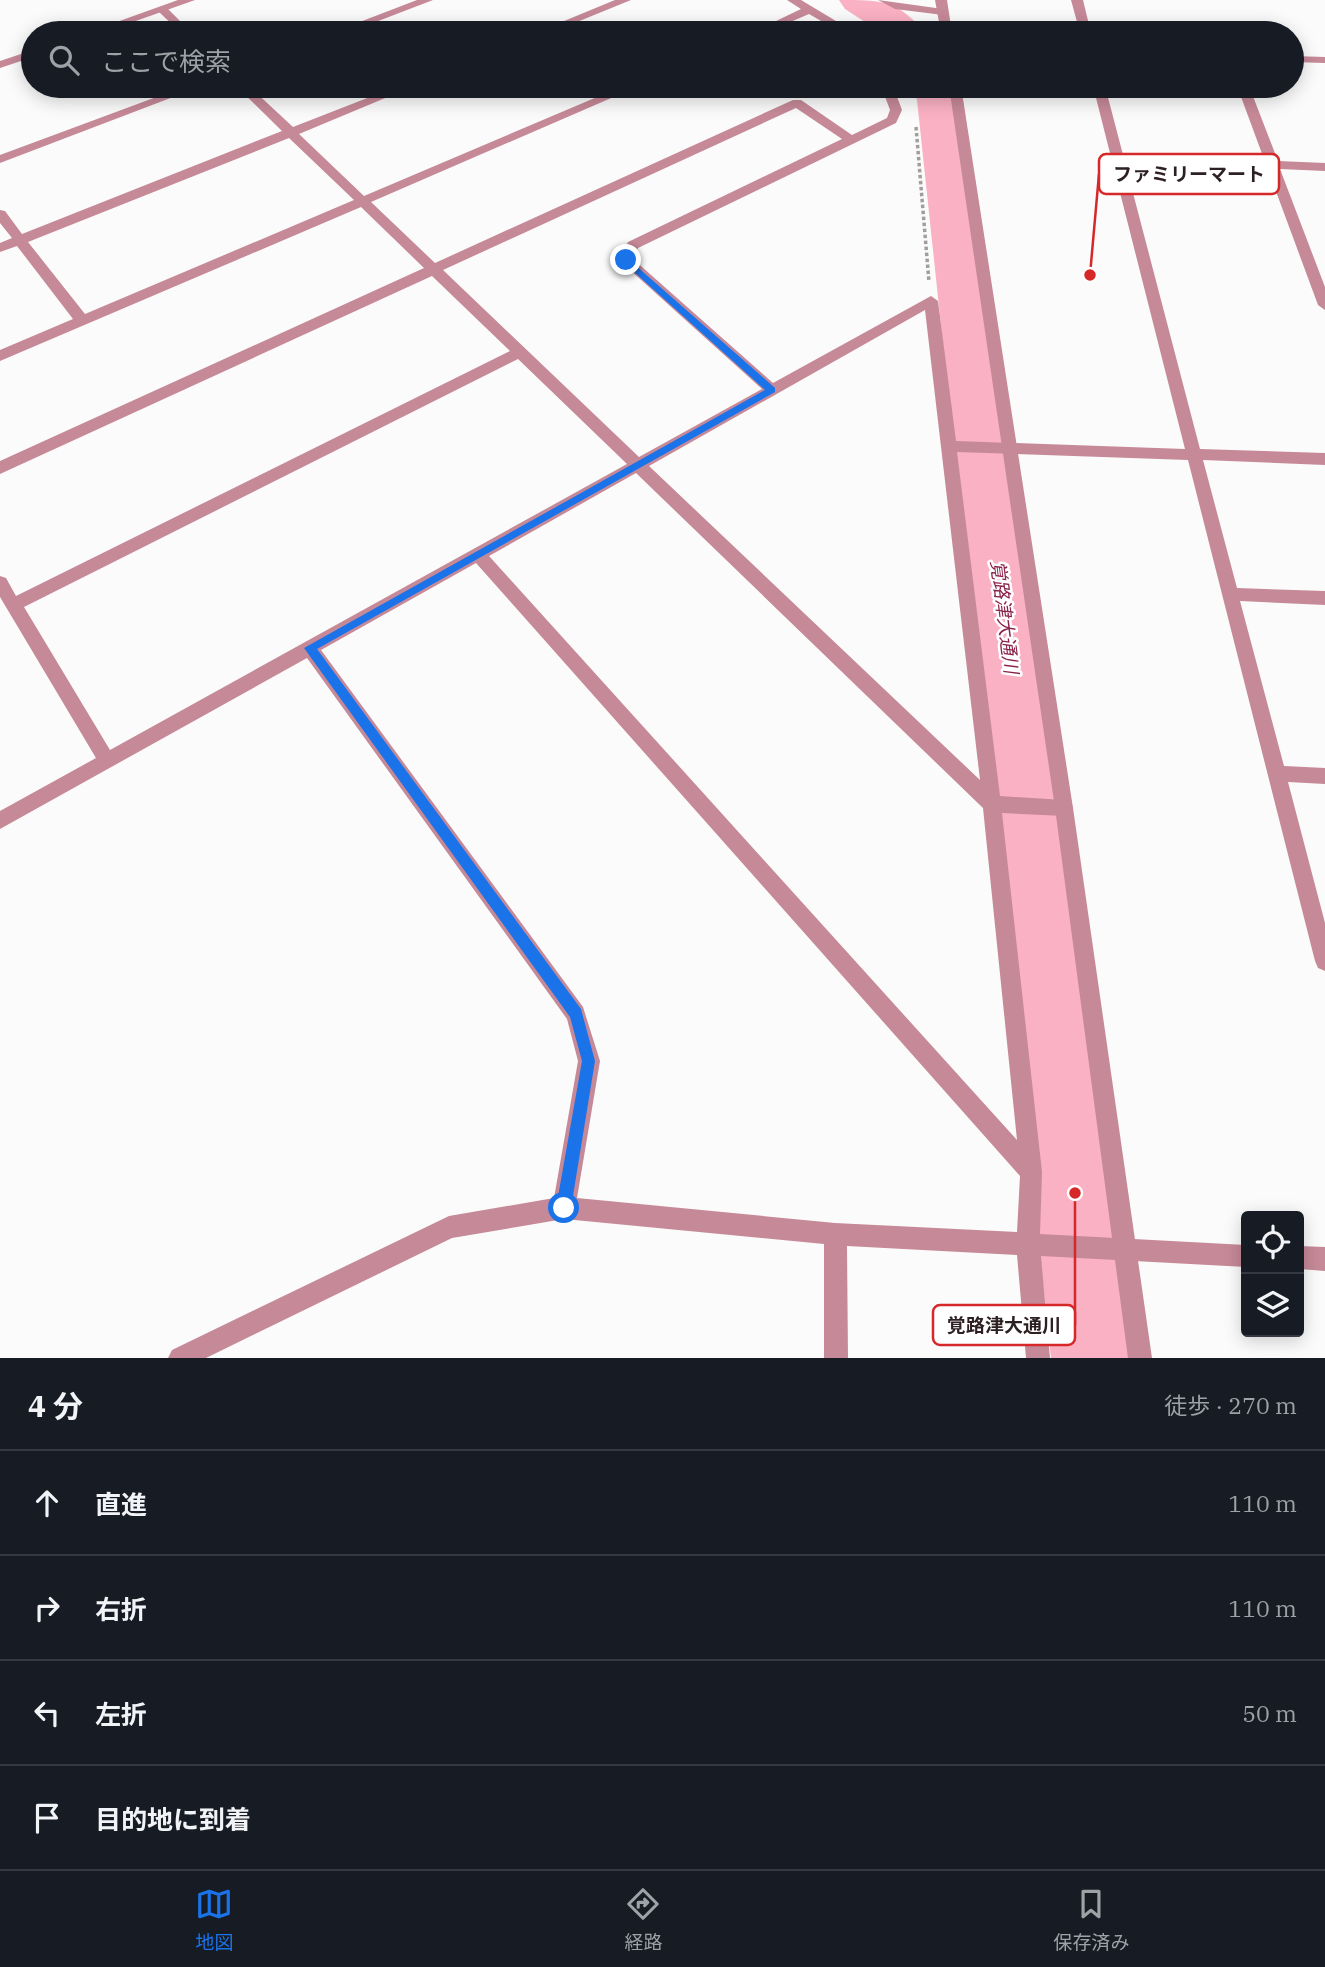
<!DOCTYPE html>
<html lang="ja">
<meta charset="utf-8">
<style>
:root{--surface:#171b24;--page:#20242c;--text:#f1f3f6;--muted:#9ea1a6;--line:#363941;--accent:#1a73e8}
body{margin:0;font-family:"IBM Plex Serif","Noto Sans JP",serif;background:var(--page);color:var(--text)}
.controls{position:absolute;right:21px;bottom:21px;display:grid;overflow:hidden;border-radius:7px;box-shadow:0 4px 18px #0003}
.controls button{width:63px;height:63px;display:grid;place-items:center;padding:0;border:0;border-bottom:2px solid var(--line);background:var(--surface);color:var(--text);font:35px sans-serif}
.stop{position:absolute;width:21px;height:21px;margin:-16px;border:5px solid #1a73e8;border-radius:50%;background:#fff}
.stop.end{background:#1a73e8;border-color:#fff;box-shadow:0 2px 7px #0008}
.list{margin:0;padding:0;list-style:none}
h2{display:flex;justify-content:space-between;align-items:center;height:91px;margin:0;padding:0 28px;font-size:30px}
h2 small{font-size:23px;font-weight:400;color:var(--muted)}
.list li{display:grid;grid-template-columns:46px 1fr auto;gap:21px;align-items:center;box-sizing:border-box;height:105px;padding:0 28px;border-top:2px solid var(--line)}
.list b{display:block;font-size:26px;white-space:nowrap}
.list em{font-size:23px;font-style:normal;color:var(--muted)}
.icon{flex:none;width:38px;height:38px;fill:none;stroke:currentColor;stroke-width:2;stroke-linecap:round;stroke-linejoin:round}
.map{position:relative;flex:none;width:1325px;height:1358px;overflow:hidden}
.search{position:absolute;background:var(--surface);box-shadow:0 4px 18px #0003;left:21px;right:21px;top:21px;height:77px;display:flex;align-items:center;gap:18px;box-sizing:border-box;padding:0 24px;border-radius:38px;color:var(--muted);font-size:26px}
.sheet{height:511px;background:var(--surface)}
nav{display:flex;justify-content:space-around;align-items:center;box-sizing:border-box;height:98px;border-top:2px solid var(--line);background:var(--surface);font-size:19px;color:var(--muted)}
nav a{display:grid;justify-items:center;gap:4px}
nav .on{color:var(--accent)}
.map>svg:first-child{display:block}
.lines{fill:none;stroke-linecap:round;stroke-linejoin:round}
.river{fill:#fab1c3;fill-rule:evenodd}
.path{stroke:#a39d9e;stroke-width:3.5;stroke-dasharray:3.5 2.5;stroke-linecap:butt}
.minor{fill:#c68998;fill-rule:evenodd}
.tertiary{fill:#c68998;fill-rule:evenodd}
.route{fill:#1a73e8}
.labels{text-anchor:middle;dominant-baseline:central;stroke-width:5;stroke-linejoin:round;paint-order:stroke}
.water-label{font-size:19px;font-style:italic;fill:#8a2349;stroke:#fff}
.leader{fill:none;stroke:#d62828;stroke-width:2.5}
.callout-dot{fill:#d62828;stroke:#fff;stroke-width:2.5}
.callout{fill:#fff;stroke:#d62828;stroke-width:2.5}
.callout-label{font-size:19px;text-anchor:middle;font-weight:bold;fill:#2d2023}
</style>
<div class="map">
<svg width="1325" height="1358" viewBox="0 0 1325 1358">
<rect width="100%" height="100%" fill="#fbfbfb"/>
<g class="lines">
<g class="river">
<path d="M839,0C882,0 898,0 925,33H882L845,9Z"/>
<path d="M912,86H956L963,100L1143,1358H1051L917,100Z"/>
</g>
<path class="path" d="M916,127L929,282"/>
<g class="minor">
<path d="M417,0H433L347,33H331Z"/>
<path d="M615,0H631L550,33H535Z"/>
<path d="M787,0H801L856,33H842L809,14L765,33H751L801,9Z"/>
<path d="M878,0L943,9L949,12L943,15L895,9Z"/>
<path d="M1071,0H1083L1091,33H1080Z"/>
<path d="M158,7H166L192,33H181L158,11Z"/>
<path d="M1292,56L1325,57V63L1292,62Z"/>
<path d="M186,86H202L0,163V155Z"/>
<path d="M236,86H249L293,127L398,86H414L299,134L364,196L623,86H639L371,202L435,263L793,100H801L852,135L887,118L890,110L881,86H893L902,110L896,123L638,248L633,259L773,383L931,296L938,301L956,441L1185,449L1093,86H1105L1200,449L1325,453V465L1203,460L1237,588L1325,591V605L1240,601L1284,766L1325,768V784L1288,782L1325,923V971L1318,968L1315,961L1188,460L957,452L1000,796L1064,800L1071,802L1073,808L1071,814L1064,816L1002,813L1042,1172L1040,1234L1246,1245V1267L1041,1256L1050,1358H1026L1017,1255L847,1246L848,1358H824V1244L564,1219L452,1238L206,1358H168L172,1350L449,1216L554,1198L578,1061L567,1019L307,658L0,829V811L96,758L0,597V576L6,578L16,596L510,351L432,276L0,474V461L424,268L361,207L0,361V350L73,319L17,246L0,252V243L12,238L0,223V210L5,211L22,234L282,131ZM796,108L842,139L628,242L619,260L762,389L639,457L443,270ZM289,138L354,200L85,314L28,242ZM925,310L980,780L649,466ZM518,359L627,464L110,750L24,607ZM636,473L983,808L1017,1140L489,556ZM476,563L1020,1176L1017,1232L835,1223L577,1198L600,1061L583,1007L321,650Z"/>
<path d="M1237,86H1249L1278,161L1325,163V171L1280,169L1325,287V310L1318,305Z"/>
<path d="M1299,1246L1325,1247V1271L1299,1269Z"/>
</g>
<g class="tertiary">
<path d="M178,0H195L102,33H86Z"/>
<path d="M935,0H947L952,33H941Z"/>
<path d="M33,50V57L0,68V61Z"/>
<path d="M949,86H961L1073,808L1152,1358H1128L1055,808Z"/>
</g>
</g>
<path class="route" d="M626,257L775,388V392L317,649L581,1009L595,1061L571,1208L569,1213L564,1215L558,1213L556,1208L582,1061L570,1017L304,648L765,390L623,262V258Z"/>
<g class="labels">
<g class="water-label">
<text transform="translate(1005 617) rotate(83)">覚路津大通川</text>
</g>
</g>
<path class="leader" d="M1090 275L1099 174M1075 1193L1075 1325"/>
<g class="callout-dot">
<circle cx="1090" cy="275" r="7"/>
<circle cx="1075" cy="1193" r="7"/>
</g>
<g class="callout">
<rect x="1099" y="154" width="180" height="40" rx="7"/>
<rect x="933" y="1305" width="142" height="40" rx="7"/>
</g>
<g class="callout-label">
<text x="1189" y="181">ファミリーマート</text>
<text x="1004" y="1332">覚路津大通川</text>
</g>
</svg>
<div class="controls">
<button><svg class="icon" aria-label="locate" viewBox="0 0 24 24"><circle cx="12" cy="12" r="6"/><path d="M12 2v4M12 18v4M2 12h4M18 12h4"/></svg></button>
<button><svg class="icon" aria-label="layers" viewBox="0 0 24 24"><path d="M12 4l9 5-9 5-9-5zM3 14l9 5 9-5"/></svg></button>
</div>
<div class="stop" style="left:564px;top:1208px"></div>
<div class="stop end" style="left:626px;top:260px"></div>
<div class="search"><svg class="icon" aria-label="search" viewBox="0 0 24 24"><circle cx="10" cy="10" r="6"/><path d="M15 15l6 6"/></svg>ここで検索</div>
</div>
<section class="sheet">
<h2>4 分<small>徒歩 · 270 m</small></h2>
<ul class="list">
<li><svg class="icon" aria-label="ahead" viewBox="0 0 24 24"><path d="M12 20V5M6 11l6-6 6 6"/></svg><div><b>直進</b></div><em>110 m</em></li>
<li><svg class="icon" aria-label="right" viewBox="0 0 24 24"><path d="M7 20v-9h11M14 6l5 5-5 5"/></svg><div><b>右折</b></div><em>110 m</em></li>
<li><svg class="icon" aria-label="left" viewBox="0 0 24 24"><path d="M17 20v-9H6M10 6l-5 5 5 5"/></svg><div><b>左折</b></div><em>50 m</em></li>
<li><svg class="icon" aria-label="arrive" viewBox="0 0 24 24"><path d="M6 21V4h12l-3 4 3 4H6"/></svg><div><b>目的地に到着</b></div></li>
</ul>
</section>
<nav>
<a class="on"><svg class="icon" aria-label="map" viewBox="0 0 24 24"><path d="M3 6l6-2 6 2 6-2v14l-6 2-6-2-6 2zM9 4v14M15 6v14"/></svg>地図</a>
<a><svg class="icon" aria-label="directions" viewBox="0 0 24 24"><path d="M12 3l9 9-9 9-9-9zM9 14v-3h6M13 9l2 2-2 2"/></svg>経路</a>
<a><svg class="icon" aria-label="saved" viewBox="0 0 24 24"><path d="M7 4h10v16l-5-4-5 4z"/></svg>保存済み</a>
</nav>
